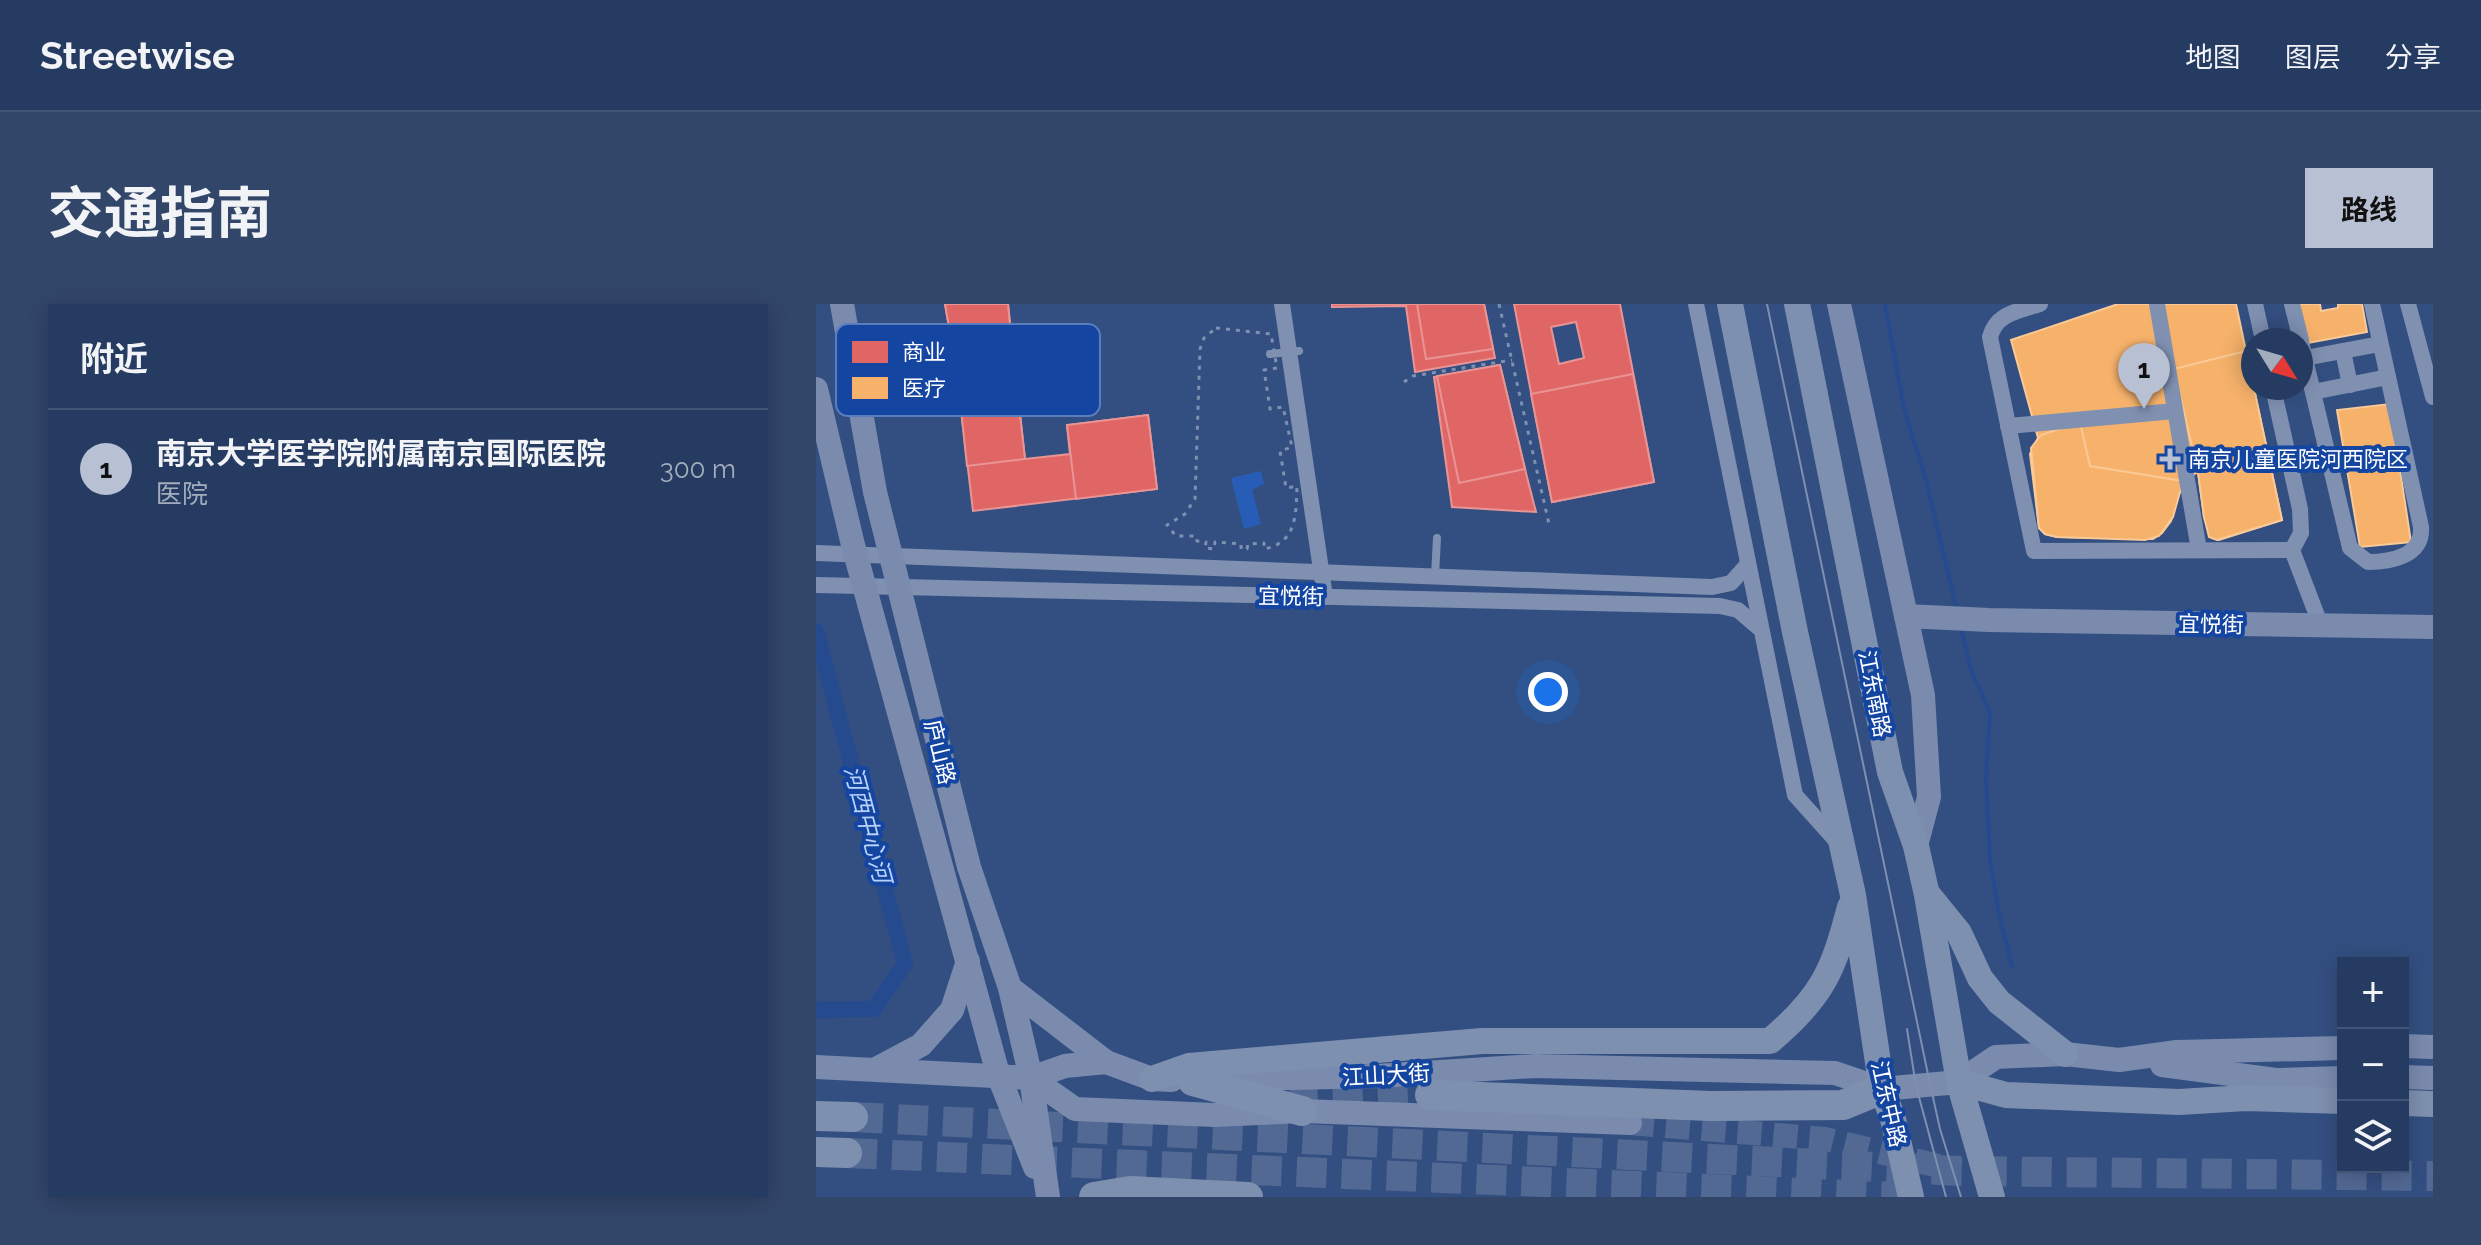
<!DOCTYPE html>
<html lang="zh">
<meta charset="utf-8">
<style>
:root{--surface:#263b61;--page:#32466a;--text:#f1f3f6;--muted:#a4adbd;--line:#425576;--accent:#b8c1d3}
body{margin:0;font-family:Raleway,"Noto Sans SC",sans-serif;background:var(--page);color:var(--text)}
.controls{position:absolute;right:24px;bottom:24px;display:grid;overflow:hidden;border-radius:0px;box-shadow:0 4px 20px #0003}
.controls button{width:72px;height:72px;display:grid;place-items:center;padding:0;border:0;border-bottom:2px solid var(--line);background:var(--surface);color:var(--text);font:40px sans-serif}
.compass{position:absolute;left:1425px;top:24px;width:72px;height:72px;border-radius:50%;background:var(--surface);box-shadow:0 4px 20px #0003;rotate:127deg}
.you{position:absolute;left:732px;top:388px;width:28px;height:28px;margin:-20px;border:6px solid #fff;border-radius:50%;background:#1a73e8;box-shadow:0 0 0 12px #1a73e833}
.badge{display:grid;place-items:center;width:52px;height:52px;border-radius:50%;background:var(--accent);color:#111;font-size:26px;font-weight:700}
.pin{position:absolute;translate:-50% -66px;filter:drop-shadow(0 2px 4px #0008)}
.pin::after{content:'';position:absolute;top:42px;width:28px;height:24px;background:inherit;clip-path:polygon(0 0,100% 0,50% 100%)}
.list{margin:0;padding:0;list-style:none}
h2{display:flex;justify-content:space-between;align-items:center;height:104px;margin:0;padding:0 32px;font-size:34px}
h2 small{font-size:26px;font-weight:400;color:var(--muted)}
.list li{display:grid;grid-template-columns:52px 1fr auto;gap:24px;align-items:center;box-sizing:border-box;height:120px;padding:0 32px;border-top:2px solid var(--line)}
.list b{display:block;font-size:30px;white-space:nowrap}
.list p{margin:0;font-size:26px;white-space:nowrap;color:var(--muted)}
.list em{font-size:26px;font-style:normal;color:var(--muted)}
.icon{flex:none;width:44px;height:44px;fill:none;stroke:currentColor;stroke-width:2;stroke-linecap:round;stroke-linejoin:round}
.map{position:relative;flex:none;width:1617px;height:893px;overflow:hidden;border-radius:0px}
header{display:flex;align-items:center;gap:48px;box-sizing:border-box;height:112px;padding:0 40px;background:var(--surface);border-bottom:2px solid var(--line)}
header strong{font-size:38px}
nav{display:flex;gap:44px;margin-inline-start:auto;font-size:28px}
.intro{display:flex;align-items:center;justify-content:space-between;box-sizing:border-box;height:192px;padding:0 48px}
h1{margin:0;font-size:56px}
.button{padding:20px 36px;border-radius:0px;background:var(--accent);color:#111;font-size:28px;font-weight:700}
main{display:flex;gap:48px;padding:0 48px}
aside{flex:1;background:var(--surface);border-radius:0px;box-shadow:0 4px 20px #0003}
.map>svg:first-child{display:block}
.green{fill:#285db7}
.shops{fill:#e06666;stroke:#e99494;stroke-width:2;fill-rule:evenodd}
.health{fill:#f6b26b;stroke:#f9c997;stroke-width:2}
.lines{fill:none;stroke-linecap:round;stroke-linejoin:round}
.stream{stroke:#254a8e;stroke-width:4}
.canal{stroke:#254a8e;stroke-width:16}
.secondary-tunnel{stroke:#526994;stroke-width:24;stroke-dasharray:24 12;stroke-linecap:butt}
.highway-tunnel{stroke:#526994;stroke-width:30;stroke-dasharray:30 15;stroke-linecap:butt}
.path{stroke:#7f90b1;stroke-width:3;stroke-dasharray:4 6;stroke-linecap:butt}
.lane{stroke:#7f90b1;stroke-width:8}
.street{stroke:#7f90b1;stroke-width:16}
.secondary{stroke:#7a8bae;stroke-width:24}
.primary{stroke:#7e90b0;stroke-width:26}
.highway{stroke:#7e90b0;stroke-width:30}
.tram{stroke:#7e90b0;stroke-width:2}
.poi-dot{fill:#b8c1d3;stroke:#1345a1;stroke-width:3}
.labels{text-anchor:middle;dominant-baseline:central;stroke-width:8;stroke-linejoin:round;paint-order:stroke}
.poi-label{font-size:22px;fill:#fff;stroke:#1345a1;text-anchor:start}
.street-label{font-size:22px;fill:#fff;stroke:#1345a1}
.water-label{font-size:24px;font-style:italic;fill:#b9d2fb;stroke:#1345a1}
.key{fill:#1345a1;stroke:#5a7dbd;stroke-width:2}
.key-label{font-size:22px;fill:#fff}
</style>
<header>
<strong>Streetwise</strong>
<nav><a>地图</a><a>图层</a><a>分享</a></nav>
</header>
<div class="intro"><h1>交通指南</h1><a class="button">路线</a></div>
<main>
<aside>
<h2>附近<small></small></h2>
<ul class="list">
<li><span class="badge">1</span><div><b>南京大学医学院附属南京国际医院</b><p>医院</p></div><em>300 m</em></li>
</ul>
</aside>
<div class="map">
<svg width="1617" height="893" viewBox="0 0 1617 893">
<rect width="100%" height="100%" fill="#334f81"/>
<path class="green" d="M445,167L448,180L436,186L445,220L428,225L415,174Z"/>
<g class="shops">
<path d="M129,0H192L209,155L254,150L251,121L332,111L341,185L157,207L140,64Z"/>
<path d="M129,0H192L195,33L180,35L187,95L202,93L209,155L151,162L143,86L156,84L154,63L140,64Z"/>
<path d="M516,0H668L679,54L599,68L590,2L516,3Z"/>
<path d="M601,0H668L677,45L610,55Z"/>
<path d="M698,0H804L838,178L736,198ZM760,18L768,54L743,60L735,23Z"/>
<path d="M684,61L711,173L720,208L636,203L618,73Z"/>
<path d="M684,61L709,165L643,179L621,72Z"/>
<path d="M817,70L838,178L736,198L715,90Z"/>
<path d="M332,111L341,185L260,195L251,121Z"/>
</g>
<g class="health">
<path d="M1302,0H1420L1466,216L1403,236L1396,234L1388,213L1382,168L1367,177L1355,217L1346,229L1337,235L1241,233L1229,230L1223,224L1214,150L1222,134L1195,36Z"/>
<path d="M1479,0H1504L1505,7L1522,4V0H1546L1551,28L1486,40Z"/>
<path d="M1430,47L1466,216L1401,236L1393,233L1388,213L1382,168L1358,65Z"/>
<path d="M1574,100L1595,238L1544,243L1521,106Z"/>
<path d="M1264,118L1274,162L1367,177L1357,213L1343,232L1329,236L1241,233L1229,230L1223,224L1215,144L1225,131Z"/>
</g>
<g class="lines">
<g class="stream">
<path d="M1069,0L1088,104L1111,180L1141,307"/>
<path d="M1145,324L1155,366L1174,408L1170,473L1174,556L1183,610L1196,662"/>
</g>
<path class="canal" d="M0,327L89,660L58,705L0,706"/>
<path class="secondary-tunnel" d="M814,819L1009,835L1144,867"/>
<g class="highway-tunnel">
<path d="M473,803L490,797L614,791"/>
<path d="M37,813L1144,867L1617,872"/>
<path d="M31,849L1083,893"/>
</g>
<g class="path">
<path d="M683,0L733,220"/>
<path d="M400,24L455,30L461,64L448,66L454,105L467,103L476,143L464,147L470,184L481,182C480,210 481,239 448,245V239L432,240L431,245H425V240L399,238L398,245L389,244L390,238L381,237L380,232H360L351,221L369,210L379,195L384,45L388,34Z"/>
<path d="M588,78L597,72L696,56"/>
</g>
<g class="lane">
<path d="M454,50L483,47"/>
<path d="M619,272L621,234"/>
</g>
<g class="street">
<path d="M466,0L509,293"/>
<path d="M880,0L979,491L1023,540"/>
<path d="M1224,0C1203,7 1180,9 1174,33L1218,247L1476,246"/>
<path d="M1341,0L1383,246"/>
<path d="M1439,0L1447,36"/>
<path d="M1476,0L1485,36"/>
<path d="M1592,0L1617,93"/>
<path d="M1485,38L1534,244L1552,258C1575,258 1607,252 1605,223L1556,0"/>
<path d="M1527,47L1534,81"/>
<path d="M1489,54L1564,40"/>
<path d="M1457,84L1484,205L1485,229L1476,246L1505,322"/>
<path d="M1497,88L1572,73"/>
<path d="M1192,122L1359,107"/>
<path d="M0,249L896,283L915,279L931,261"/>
<path d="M0,281L904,302L922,306L943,324"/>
</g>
<g class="secondary">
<path d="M26,0L59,188L153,563L194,684L215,774L232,893"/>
<path d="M1023,0L1107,391L1113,493L1100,542"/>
<path d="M0,85L37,241L182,770L219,863"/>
<path d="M1090,312L1173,316L1617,323"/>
<path d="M194,684L290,758"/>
<path d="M1587,742L1617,743"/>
<path d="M1346,761L1460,776L1527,774"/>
<path d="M0,763L215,774L249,762L290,758L336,775L356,776"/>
<path d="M60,765L105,741L136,706L152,657"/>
<path d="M1587,773L1617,774"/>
<path d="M215,774L259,805L398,811L486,807L814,819"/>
<path d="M397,776L561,772L719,762L1019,769L1066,785L1143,778L1180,753L1249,750L1303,756L1361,748L1527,744"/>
</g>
<g class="primary">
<path d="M914,0L979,328L1037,591L1066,785L1077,815L1095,893"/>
<path d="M981,0L1074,468L1100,542L1111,591L1143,778L1176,893"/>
<path d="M1113,592L1143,629L1164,674L1183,698L1249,750"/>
<path d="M336,775L373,762L666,737H954C1006,693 1017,668 1034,603"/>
<path d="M1143,778L1190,791L1363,798L1430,794L1527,797"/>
<path d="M1587,799L1617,800"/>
</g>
<g class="highway">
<path d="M377,777L486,807"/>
<path d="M614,791L895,802L1027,801L1066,785"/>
<path d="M0,812L37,813"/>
<path d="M0,848L31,849"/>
<path d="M278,893L314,887L432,893"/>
</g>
<g class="tram">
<path d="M951,0L1114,780L1124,825L1145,893"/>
<path d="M1091,725L1100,782L1130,893"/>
</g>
</g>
<path class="poi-dot" d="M1350 143h8v8h8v8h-8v8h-8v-8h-8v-8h8z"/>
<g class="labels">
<g class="poi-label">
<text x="1372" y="155">南京儿童医院河西院区</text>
</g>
<g class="street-label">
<text transform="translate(475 292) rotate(1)">宜悦街</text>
<text transform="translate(1395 320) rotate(1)">宜悦街</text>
<text transform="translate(1059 390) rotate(79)">江东南路</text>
<text transform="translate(124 448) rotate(76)">庐山路</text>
<text transform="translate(570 771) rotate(-3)">江山大街</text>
<text transform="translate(1073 800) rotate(77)">江东中路</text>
</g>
<g class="water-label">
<text transform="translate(52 520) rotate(75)">河西中心河</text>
</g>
</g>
<rect x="20" y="20" width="264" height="92" rx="12" class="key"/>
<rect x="36" y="37" width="36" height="22" fill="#e06666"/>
<rect x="36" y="73" width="36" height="22" fill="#f6b26b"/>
<g class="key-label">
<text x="86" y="56">商业</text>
<text x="86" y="92">医疗</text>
</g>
</svg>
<div class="controls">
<button>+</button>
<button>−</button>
<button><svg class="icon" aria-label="layers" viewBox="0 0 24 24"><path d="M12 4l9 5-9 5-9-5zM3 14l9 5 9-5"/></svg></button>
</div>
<svg class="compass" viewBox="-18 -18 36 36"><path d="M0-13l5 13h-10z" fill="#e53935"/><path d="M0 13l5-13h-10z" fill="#a4adbd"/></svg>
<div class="you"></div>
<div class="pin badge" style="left:1328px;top:105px">1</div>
</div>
</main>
